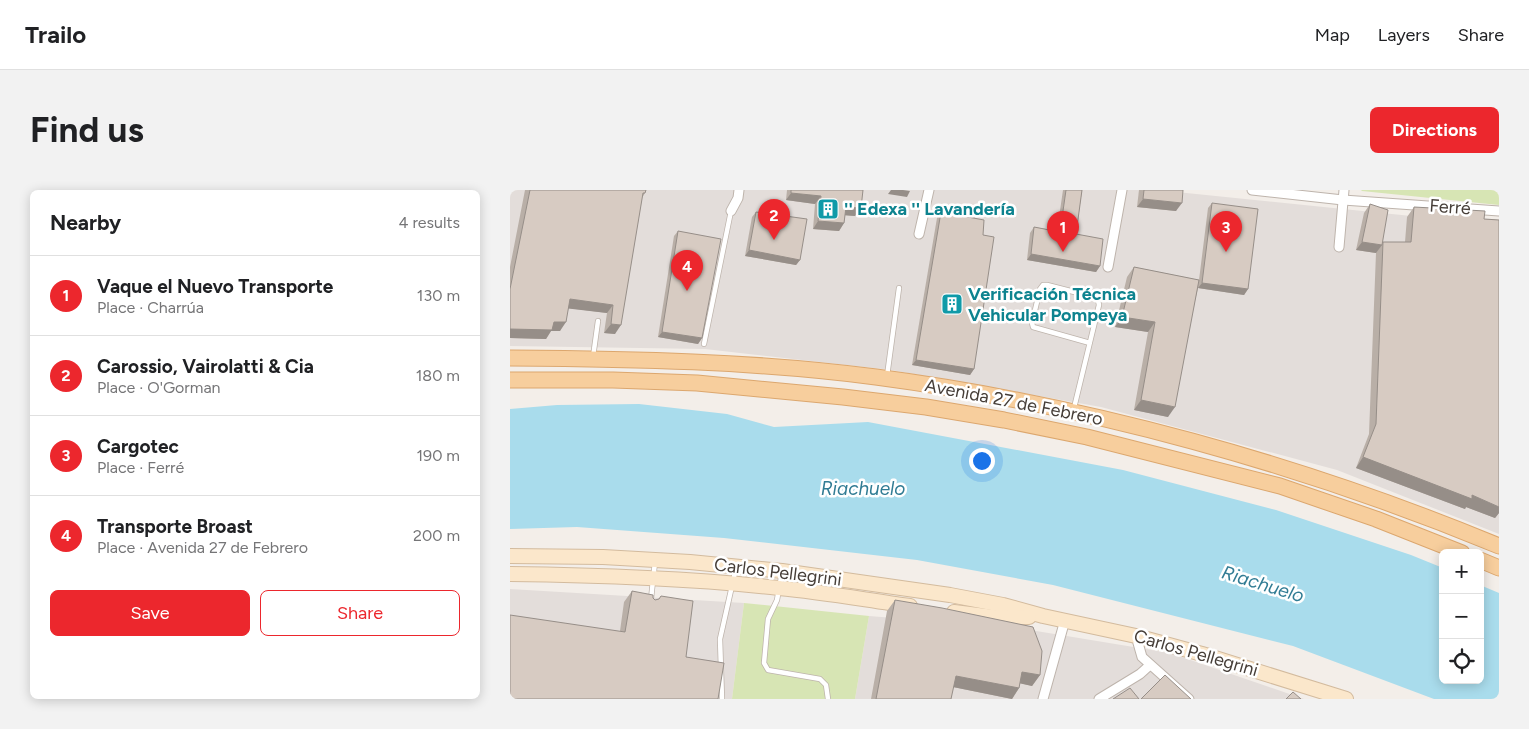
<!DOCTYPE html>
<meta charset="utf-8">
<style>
:root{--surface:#fff;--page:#f2f2f2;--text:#202124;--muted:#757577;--line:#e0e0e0;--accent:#ec272d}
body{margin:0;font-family:Figtree,sans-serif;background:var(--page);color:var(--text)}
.controls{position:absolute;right:15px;bottom:15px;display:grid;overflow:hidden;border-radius:8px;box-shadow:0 2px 12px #0003}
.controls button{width:45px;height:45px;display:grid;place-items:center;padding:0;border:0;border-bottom:1px solid var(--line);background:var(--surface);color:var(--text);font:25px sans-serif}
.you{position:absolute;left:471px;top:270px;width:18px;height:18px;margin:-12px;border:4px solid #fff;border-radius:50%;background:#1a73e8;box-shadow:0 0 0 8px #1a73e833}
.badge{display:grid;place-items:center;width:32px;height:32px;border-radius:50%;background:var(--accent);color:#fff;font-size:16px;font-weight:700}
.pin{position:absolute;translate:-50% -41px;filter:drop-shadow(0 1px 2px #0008)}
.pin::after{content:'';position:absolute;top:26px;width:18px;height:15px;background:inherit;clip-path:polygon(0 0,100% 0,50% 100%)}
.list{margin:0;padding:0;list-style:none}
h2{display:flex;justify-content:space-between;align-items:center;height:65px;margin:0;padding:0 20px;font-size:21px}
h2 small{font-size:16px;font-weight:400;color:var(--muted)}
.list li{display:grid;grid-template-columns:32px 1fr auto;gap:15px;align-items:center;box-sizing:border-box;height:80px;padding:0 20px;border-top:1px solid var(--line)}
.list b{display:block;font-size:19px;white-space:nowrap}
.list p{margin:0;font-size:16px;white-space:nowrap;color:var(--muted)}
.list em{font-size:16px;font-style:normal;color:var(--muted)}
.actions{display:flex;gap:10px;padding:15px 20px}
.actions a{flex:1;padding:11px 0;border:1px solid var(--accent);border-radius:8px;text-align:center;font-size:18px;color:var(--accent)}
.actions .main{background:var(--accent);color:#fff}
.icon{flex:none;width:28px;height:28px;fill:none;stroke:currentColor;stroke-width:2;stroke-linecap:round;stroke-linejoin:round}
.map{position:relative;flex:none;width:989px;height:509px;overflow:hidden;border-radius:8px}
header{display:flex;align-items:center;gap:30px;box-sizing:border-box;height:70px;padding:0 25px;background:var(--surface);border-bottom:1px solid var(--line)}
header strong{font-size:24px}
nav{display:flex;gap:28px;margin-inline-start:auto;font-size:18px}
.intro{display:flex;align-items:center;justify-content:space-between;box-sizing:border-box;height:120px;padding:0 30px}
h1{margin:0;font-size:35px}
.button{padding:12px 22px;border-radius:8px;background:var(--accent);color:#fff;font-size:18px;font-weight:700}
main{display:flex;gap:30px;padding:0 30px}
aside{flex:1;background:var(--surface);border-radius:8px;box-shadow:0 2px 12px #0003}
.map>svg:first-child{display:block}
.industrial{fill:#e3ddda}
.green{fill:#d7e5b4}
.water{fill:#a9dcec}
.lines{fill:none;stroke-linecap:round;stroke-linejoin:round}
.lane-casing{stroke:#beb4ac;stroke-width:6}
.street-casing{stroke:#beb4ac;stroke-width:11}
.secondary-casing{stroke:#d3bb9e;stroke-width:16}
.primary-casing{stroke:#dca76e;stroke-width:17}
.lane{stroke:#fff;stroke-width:4.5}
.street{stroke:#fff;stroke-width:9}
.secondary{stroke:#fbe7cb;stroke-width:14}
.primary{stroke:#f7ce9d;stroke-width:15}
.wall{fill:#b9afa7}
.shaded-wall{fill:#968e88}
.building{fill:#d7cbc2;stroke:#968e88}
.labels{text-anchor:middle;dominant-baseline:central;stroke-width:5;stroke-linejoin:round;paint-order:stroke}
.street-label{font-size:18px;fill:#463e38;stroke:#fff}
.culture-label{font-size:18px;font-weight:bold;fill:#0d838f;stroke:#fff;text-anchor:start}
.water-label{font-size:19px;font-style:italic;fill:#317c94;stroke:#fff}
</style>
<header>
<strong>Trailo</strong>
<nav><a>Map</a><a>Layers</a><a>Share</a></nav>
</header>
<div class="intro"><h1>Find us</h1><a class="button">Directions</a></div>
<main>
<aside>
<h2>Nearby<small>4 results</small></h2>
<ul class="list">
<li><span class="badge">1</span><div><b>Vaque el Nuevo Transporte</b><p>Place · Charrúa</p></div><em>130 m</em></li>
<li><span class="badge">2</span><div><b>Carossio, Vairolatti &amp; Cia</b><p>Place · O'Gorman</p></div><em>180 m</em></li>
<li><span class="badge">3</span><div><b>Cargotec</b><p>Place · Ferré</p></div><em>190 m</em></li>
<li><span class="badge">4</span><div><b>Transporte Broast</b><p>Place · Avenida 27 de Febrero</p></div><em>200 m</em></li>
</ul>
<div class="actions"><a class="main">Save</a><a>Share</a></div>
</aside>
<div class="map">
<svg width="989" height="509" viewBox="0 0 989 509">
<rect width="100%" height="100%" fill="#f3eee9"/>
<g class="industrial">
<path d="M0,0H647L989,35V344L827,280L591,217L381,180L195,159L0,156Z"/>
<path d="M0,399L234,413L222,509H0Z"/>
<path d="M359,426L508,438L660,463L794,509H345Z"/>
</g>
<g class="green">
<path d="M851,0H989V15L852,1Z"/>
<path d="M234,413L359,426L345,509H222Z"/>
</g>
<path class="water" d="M129,214L217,224L264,237L358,232L613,280L766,320L901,365L933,378V490H970V395L989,403V509H924L783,456L543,395L407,370L214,348L67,337L0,339V219L47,215Z"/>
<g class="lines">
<g class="lane-casing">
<g id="lane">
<path d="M194,154L221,21"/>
<path d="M83,167L88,131"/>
<path d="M377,186L389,98"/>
<path d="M564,218L589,115L588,110L584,107L537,95H533L530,99L522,133L523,137L580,153"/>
<path d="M272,382L267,410L258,429L254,473L258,480L310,489L316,495L318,509"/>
<path d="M141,409L145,372"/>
<path d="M212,509L210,449L226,378"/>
</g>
</g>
<g class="street-casing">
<g id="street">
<path d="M742,0L833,10L989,21"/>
<path d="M221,21L228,8L229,0"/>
<path d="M409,44L419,0"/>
<path d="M829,57L834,0"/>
<path d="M598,77L612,0"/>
<path d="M626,446L632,467L679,509"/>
<path d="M533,509L555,430"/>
<path d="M589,509L630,484L640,475"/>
</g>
</g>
<g class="secondary-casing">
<g id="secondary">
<path d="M0,366L93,367L180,372L272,381L440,405L493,415L533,426L626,446L692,464L836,509"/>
<path d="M0,384C90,385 179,388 269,398C313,402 356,410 400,416"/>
<path d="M444,422L491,428L519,427"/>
</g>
</g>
<g class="primary-casing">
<g id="primary">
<path d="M0,168C122,169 244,171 366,187C578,215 791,274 989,356"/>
<path d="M0,190H103L187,193L333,207L416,217L494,230L577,247L770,296L866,329L952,363"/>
<path d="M970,370L989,378"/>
</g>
</g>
<use href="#lane" class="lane"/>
<use href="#street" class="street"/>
<use href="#secondary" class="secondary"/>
<use href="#primary" class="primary"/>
</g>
<g class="wall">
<path d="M15,0H136L135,3L132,8L105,144L94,143L97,123L58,118L50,141H41L36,149L0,148V77Z"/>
<path d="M277,0H353L345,26L335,25L334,33L329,41L303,39L305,14L276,10Z"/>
<path d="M553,0H572L566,44L590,76L586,82L517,70L520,43L524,37L547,41Z"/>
<path d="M629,0H673L666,21L627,17Z"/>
<path d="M702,13L738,99L734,105L688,98L658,227L624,220L638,142L605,137L617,87L624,77L689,90L698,18Z"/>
<path d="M860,14L872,55L873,52H895L897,27L904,17L974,29L989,30V323L985,328L956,317L955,319L846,278L859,244L866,63L846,60L854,23Z"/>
<path d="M246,22L290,70L286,75L235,66L242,27Z"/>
<path d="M431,22L473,45L464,179L460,185L402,175L427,28Z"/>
<path d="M168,41L192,148L188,154L148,147L164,46Z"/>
<path d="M122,401L143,408L145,410H148L151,406L176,467L208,509L110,441L114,412Z"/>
<path d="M385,410L530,485L522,496L510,493L509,498L502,509L443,497L441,509H361L377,421Z"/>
</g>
<g class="shaded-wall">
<path d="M381,0H393L400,1L397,7L378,4Z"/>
<path d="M281,3L311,6L305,14L276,10Z"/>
<path d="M633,9L672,13L666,21L627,17Z"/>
<path d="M336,17L351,18L345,26L331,25Z"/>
<path d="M308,31L334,33L329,41L303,39Z"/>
<path d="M852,52L872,55L866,63L846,60Z"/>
<path d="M239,60L290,70L286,75L235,66Z"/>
<path d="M521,64L590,76L586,82L517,70Z"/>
<path d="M692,93L738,99L734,105L688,98Z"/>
<path d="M60,109L103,115L97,123L54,118Z"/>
<path d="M612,127L645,132L638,142L605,137Z"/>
<path d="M44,132H56L50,141H41L36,149L0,148V139Z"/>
<path d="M101,134L111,135L105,144L94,143Z"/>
<path d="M152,142L192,148L188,154L148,147Z"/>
<path d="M406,170L464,179L460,185L402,175Z"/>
<path d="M631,210L665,217L658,227L624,220Z"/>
<path d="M853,267L962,305L989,317V323L985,328L956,317L955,319L846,278Z"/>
<path d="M512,482L530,485L522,496L504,492Z"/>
<path d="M446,486L509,498L502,509L438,496Z"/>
</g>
<g class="building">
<path d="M20,0H136L135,3H133L111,135L101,134L103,115L60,109L56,132H44L42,140L0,139V99Z"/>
<path d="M281,0H353L351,18L336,17L334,33L308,31L311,6L281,3Z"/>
<path d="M556,0H572L566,44L593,49L590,76L521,64L524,37L550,42Z"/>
<path d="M634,0H673L672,13L633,9Z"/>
<path d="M702,13L748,19L738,99L692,93Z"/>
<path d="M860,14L878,20L872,55L852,52Z"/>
<path d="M904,17L975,21L974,29L989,30V317L962,305V309L853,267L866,234L873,52H901Z"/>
<path d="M246,22L297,29L290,70L239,60Z"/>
<path d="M431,22L474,30L473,45L484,47L464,179L406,170Z"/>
<path d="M168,41L211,49L192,148L152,142Z"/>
<path d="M624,77L689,90L665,217L631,210L645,132L612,127Z"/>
<path d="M122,401L143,405V408L145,410L149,409L151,406L183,411L176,467L214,473L208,509H0V425L115,442Z"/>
<path d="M385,410L432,418L523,437L532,461L530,485L512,482L509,498L446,486L441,509H366Z"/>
<path d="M655,485L681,509H631Z"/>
<path d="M620,498L629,509H603Z"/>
<path d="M783,502L791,509H776Z"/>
</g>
<defs>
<g id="building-square" transform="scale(1.125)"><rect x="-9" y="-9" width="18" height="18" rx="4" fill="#0f9aa8" stroke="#fff"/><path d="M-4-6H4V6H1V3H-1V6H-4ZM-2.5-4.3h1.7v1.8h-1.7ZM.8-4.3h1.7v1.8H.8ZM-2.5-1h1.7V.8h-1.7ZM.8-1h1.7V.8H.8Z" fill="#fff"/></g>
</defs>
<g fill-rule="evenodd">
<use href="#building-square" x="318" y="19"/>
<use href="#building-square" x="442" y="114"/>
</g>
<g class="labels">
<g class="street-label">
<text transform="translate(940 17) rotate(4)">Ferré</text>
<text transform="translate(504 212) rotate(11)">Avenida 27 de Febrero</text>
<text transform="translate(268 382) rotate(7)">Carlos Pellegrini</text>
<text transform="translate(686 463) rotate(16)">Carlos Pellegrini</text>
</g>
<g class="culture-label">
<text x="334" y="19">'' Edexa '' Lavandería</text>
<text x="458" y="104">Verificación Técnica<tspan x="458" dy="21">Vehicular Pompeya</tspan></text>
</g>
<g class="water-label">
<text x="353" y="298">Riachuelo</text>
<text transform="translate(753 394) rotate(17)">Riachuelo</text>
</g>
</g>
</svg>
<div class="controls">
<button>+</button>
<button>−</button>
<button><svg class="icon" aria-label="locate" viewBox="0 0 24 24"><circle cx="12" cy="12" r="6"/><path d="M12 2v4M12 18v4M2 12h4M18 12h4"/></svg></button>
</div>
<div class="you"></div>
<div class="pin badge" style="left:553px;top:62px">1</div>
<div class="pin badge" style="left:264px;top:50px">2</div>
<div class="pin badge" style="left:716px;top:62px">3</div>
<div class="pin badge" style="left:177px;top:101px">4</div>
</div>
</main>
